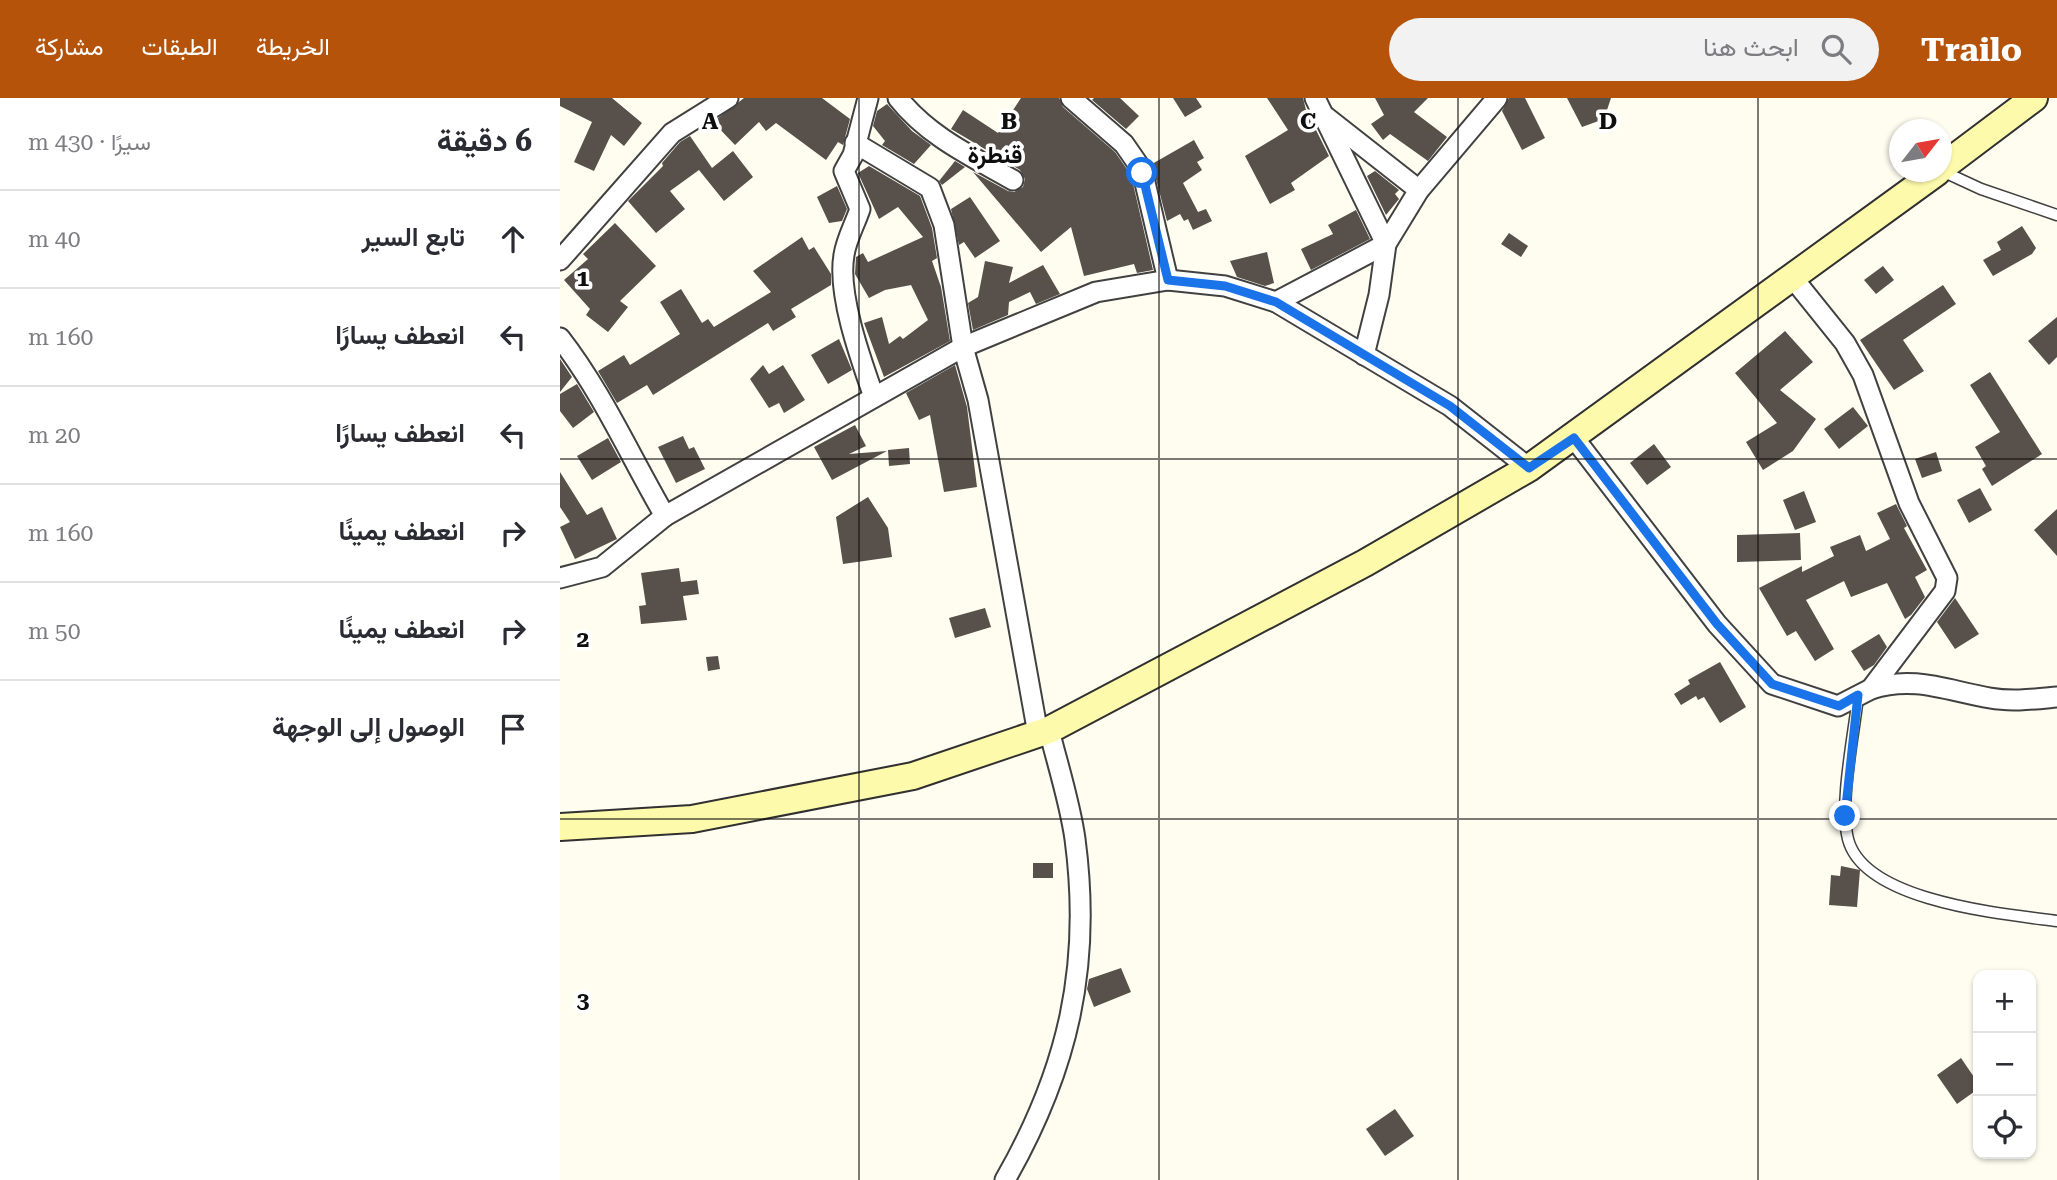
<!DOCTYPE html>
<html lang="ar">
<meta charset="utf-8">
<style>
:root{--surface:#fff;--page:#f2f2f3;--text:#2b2b33;--muted:#7c7c81;--line:#e1e1e2;--accent:#b45309}
body{margin:0;font-family:"Roboto Serif",Vazirmatn,serif;background:var(--page);color:var(--text);direction:rtl}
.controls{position:absolute;right:21px;bottom:21px;display:grid;overflow:hidden;border-radius:14px;box-shadow:0 2px 5px #0004}
.controls button{width:63px;height:63px;display:grid;place-items:center;padding:0;border:0;border-bottom:2px solid var(--line);background:var(--surface);color:var(--text);font:35px sans-serif}
.compass{position:absolute;left:1329px;top:21px;width:63px;height:63px;border-radius:50%;background:var(--surface);box-shadow:0 2px 5px #0004;rotate:59deg}
.stop{position:absolute;width:21px;height:21px;margin:-16px;border:5px solid #1a73e8;border-radius:50%;background:#fff}
.stop.end{background:#1a73e8;border-color:#fff;box-shadow:0 2px 7px #0008}
.list{margin:0;padding:0;list-style:none}
h2{display:flex;justify-content:space-between;align-items:center;height:91px;margin:0;padding:0 28px;font-size:30px}
h2 small{font-size:23px;font-weight:400;color:var(--muted)}
.list li{display:grid;grid-template-columns:46px 1fr auto;gap:21px;align-items:center;box-sizing:border-box;height:98px;padding:0 28px;border-top:2px solid var(--line)}
.list b{display:block;font-size:26px;white-space:nowrap}
.list em{font-size:23px;font-style:normal;color:var(--muted)}
.icon{flex:none;width:38px;height:38px;fill:none;stroke:currentColor;stroke-width:2;stroke-linecap:round;stroke-linejoin:round}
.map{position:relative;flex:none;width:1497px;height:1082px;overflow:hidden;direction:ltr}
header{display:flex;align-items:center;gap:42px;box-sizing:border-box;height:98px;padding:0 35px;background:var(--accent);color:#fff}
header strong{font-size:33px}
nav{display:flex;gap:38px;margin-inline-start:auto;font-size:24px}
.search{width:490px;height:63px;background:var(--page);display:flex;align-items:center;gap:18px;box-sizing:border-box;padding:0 24px;border-radius:38px;color:var(--muted);font-size:26px}
main{display:flex}
aside{flex:1;background:var(--surface)}
.map>svg:first-child{display:block}
.building{fill:#57504b}
.lines{fill:none;stroke-linecap:round;stroke-linejoin:round}
.lane-casing{stroke:#414141;stroke-width:13}
.street-casing{stroke:#414141;stroke-width:23}
.secondary-casing{stroke:#303030;stroke-width:30}
.lane{stroke:#fff;stroke-width:10}
.street{stroke:#fff;stroke-width:19}
.secondary{stroke:#fefaac;stroke-width:26}
.route{stroke:#1a73e8;stroke-width:9}
.grid{fill:none;stroke:#0e0e0e;stroke-width:2;stroke-opacity:0.55}
.labels{text-anchor:middle;dominant-baseline:central;stroke-width:7;stroke-linejoin:round;paint-order:stroke}
.quarter-label{font-size:24px;font-weight:bold;fill:#0e0e0e;stroke:#fff}
.grid-label{font-size:23px;text-anchor:middle;font-weight:bold;fill:#0e0e0e;stroke:#fff;stroke-width:7;stroke-linejoin:round;paint-order:stroke}
</style>
<header>
<strong>Trailo</strong>
<div class="search"><svg class="icon" aria-label="search" viewBox="0 0 24 24"><circle cx="10" cy="10" r="6"/><path d="M15 15l6 6"/></svg>ابحث هنا</div>
<nav><a>الخريطة</a><a>الطبقات</a><a>مشاركة</a></nav>
</header>
<main>
<div class="map">
<svg width="1497" height="1082" viewBox="0 0 1497 1082">
<rect width="100%" height="100%" fill="#fffdf0"/>
<g class="building">
<path d="M0,0H52L82,25L64,48L51,37L34,73L14,64L32,24L0,8Z"/>
<path d="M184,0H262L290,21L283,47L278,44L266,62L216,25L206,33L199,24L175,47L153,24Z"/>
<path d="M461,0H499L503,9L555,54L571,77L593,172L577,175L574,166L524,178L511,129L481,154L413,74L448,93L454,94L463,89L465,81L460,72L391,31L403,12L438,35Z"/>
<path d="M534,0H560L579,18L566,31L532,2Z"/>
<path d="M613,0H636L642,9L625,19Z"/>
<path d="M707,0H743L746,12L769,58L731,85L735,92L710,106L685,58L728,32Z"/>
<path d="M815,0H868L854,14L887,39L868,63L830,36L823,42L811,26L824,17Z"/>
<path d="M949,0H965L985,40L962,52L942,13Z"/>
<path d="M1007,0H1051L1044,21L1022,29Z"/>
<path d="M327,6L352,33L371,47L354,66L322,47L325,43L313,28L317,13Z"/>
<path d="M130,38L152,70L173,53L193,79L164,103L139,72L110,93L125,111L96,135L68,103L103,68L102,65L120,44Z"/>
<path d="M634,42L644,60L637,64L642,72L623,85L638,114L646,111L652,123L633,132L628,121L624,123L620,116L607,123L592,66Z"/>
<path d="M395,63L405,69L382,87L379,83Z"/>
<path d="M309,68L360,98L372,130L377,160L372,163L381,189L390,243L324,279L304,225L322,219L329,246L340,238L343,241L368,222L351,187L325,192L309,200L295,176L296,159L303,155L308,164L363,139L338,109L319,121L298,75Z"/>
<path d="M815,73L839,92L835,96L839,101L826,117L807,78Z"/>
<path d="M277,88L287,111L282,123L269,125L257,99Z"/>
<path d="M410,99L440,143L415,160L404,144L399,147L391,111Z"/>
<path d="M796,112L810,141L751,172L741,151L773,136L768,127Z"/>
<path d="M55,125L96,168L60,203L68,209L48,234L26,217L30,211L4,182L28,161L23,156Z"/>
<path d="M1462,128L1476,150L1472,156L1433,178L1423,162L1441,152L1437,144Z"/>
<path d="M949,135L968,148L961,159L941,146Z"/>
<path d="M242,139L249,152L254,149L271,176V187L231,211L236,219L213,233L208,225L93,297L87,287L57,305L38,273L64,257L70,267L120,236L100,204L121,191L142,225L148,221L154,229L211,194L193,173Z"/>
<path d="M707,154L714,185L705,188L677,179L670,163Z"/>
<path d="M425,163L453,169L449,185L483,167L500,196L476,206L470,194L449,204L448,217L413,232L408,205L418,199Z"/>
<path d="M1323,168L1334,182L1316,196L1304,182Z"/>
<path d="M1383,187L1396,206L1343,242L1364,273L1334,292L1300,242Z"/>
<path d="M1497,219V259L1489,267L1468,243Z"/>
<path d="M1225,233L1253,264L1220,292L1256,321L1233,353L1203,372L1186,344L1217,325L1175,275Z"/>
<path d="M279,241L292,272L268,286L251,257Z"/>
<path d="M0,261L12,279L0,294Z"/>
<path d="M203,267L209,276L223,267L245,302L224,315L219,305L209,310L190,281Z"/>
<path d="M395,267L407,309L417,389L384,394L370,317L359,322L346,295Z"/>
<path d="M1430,274L1482,356L1432,388L1422,371L1426,368L1415,349L1440,334L1410,287Z"/>
<path d="M17,286L34,314L13,330L0,313V296Z"/>
<path d="M1293,309L1308,328L1279,351L1264,331Z"/>
<path d="M295,327L306,348L289,356L327,353L272,382L254,349Z"/>
<path d="M123,338L129,351L134,349L145,371L116,385L98,349Z"/>
<path d="M48,340L61,364L32,382L17,358Z"/>
<path d="M1094,346L1111,369L1087,387L1070,365Z"/>
<path d="M349,350L350,366L329,368L328,352Z"/>
<path d="M1376,354L1382,373L1362,380L1355,361Z"/>
<path d="M0,374L27,417L42,409L57,441L15,461L0,429L10,424L0,409Z"/>
<path d="M1420,390L1432,412L1409,425L1397,402Z"/>
<path d="M1244,393L1256,424L1235,432L1223,402Z"/>
<path d="M308,399L328,430L332,459L283,466L276,419Z"/>
<path d="M1336,406L1347,428L1344,430L1367,472L1355,479L1365,499L1351,517L1345,521L1327,485L1291,499L1284,483L1246,502L1274,551L1255,563L1236,533L1227,538L1199,490L1242,468V474L1274,458L1270,449L1300,437L1306,453L1330,441L1317,415Z"/>
<path d="M1497,411V458L1474,432Z"/>
<path d="M1240,435L1241,462L1177,464V437Z"/>
<path d="M119,470L121,484L137,482L139,496L123,498L127,522L81,526L79,508L86,507L81,475Z"/>
<path d="M1395,500L1419,536L1395,551L1377,524Z"/>
<path d="M425,510L431,529L395,540L389,520Z"/>
<path d="M1319,536L1327,549L1314,567L1304,573L1291,553Z"/>
<path d="M158,558L160,571L148,573L146,559Z"/>
<path d="M1160,564L1186,609L1160,625L1144,599L1138,602L1136,598L1121,607L1114,596L1130,586L1128,582Z"/>
<rect x="473" y="765" width="20" height="15"/>
<path d="M1281,768L1300,772L1297,809L1269,807L1271,777L1280,778Z"/>
<path d="M561,870L571,894L534,909L527,891L529,881Z"/>
<path d="M1401,960L1418,985V991L1397,1006L1377,977Z"/>
<path d="M835,1011L854,1038L825,1058L806,1031Z"/>
</g>
<g class="lines">
<g class="lane-casing">
<g id="lane">
<path d="M1382,73L1421,91L1497,117"/>
<path d="M1298,598C1294,637 1279,705 1288,741C1304,804 1444,816 1497,823"/>
</g>
</g>
<g class="street-casing">
<g id="street">
<path d="M308,0L293,57L284,73L300,111C295,126 286,142 284,157C277,196 301,262 314,299"/>
<path d="M338,0C368,38 411,58 453,82"/>
<path d="M511,0L564,46L582,72L608,182"/>
<path d="M755,0L826,146L819,197L804,257"/>
<path d="M766,19L859,92"/>
<path d="M295,45L370,90L384,127L403,249L418,302L478,636"/>
<path d="M0,162L112,35L168,0"/>
<path d="M716,204L826,146L859,92L937,0"/>
<path d="M0,240C42,294 70,358 105,418"/>
<path d="M1014,340L1157,526L1212,586L1278,608L1311,591L1385,493L1387,480L1349,405L1303,277L1285,245L1232,179"/>
<path d="M0,480L42,469L105,418L403,249L536,194L608,182L665,188L716,204L890,308L969,370"/>
<path d="M1311,591C1354,577 1388,593 1430,600C1452,604 1475,601 1497,599"/>
<path d="M445,1082C508,972 532,868 515,741C510,705 498,668 489,632"/>
</g>
</g>
<g class="secondary-casing">
<g id="secondary">
<path d="M1381,70L1474,0"/>
<path d="M0,729L132,721L353,678L489,632L805,465L969,370L1377,74"/>
</g>
</g>
<use href="#lane" class="lane"/>
<use href="#street" class="street"/>
<use href="#secondary" class="secondary"/>
</g>
<g class="lines">
<path class="route" d="M582,75L608,182L665,188L716,204L890,308L969,370L1014,340L1157,526L1212,586L1279,608L1298,597L1285,718"/>
</g>
<path class="grid" d="M299,0V1082M599,0V1082M898,0V1082M1198,0V1082M0,361H1497M0,721H1497"/>
<g class="labels">
<g class="quarter-label">
<text x="435" y="57">قنطرة</text>
</g>
</g>
<g class="grid-label">
<text x="150" y="31">A</text>
<text x="449" y="31">B</text>
<text x="748" y="31">C</text>
<text x="1048" y="31">D</text>
<text x="23" y="188">1</text>
<text x="23" y="549">2</text>
<text x="23" y="910">3</text>
</g>
</svg>
<div class="controls">
<button>+</button>
<button>−</button>
<button><svg class="icon" aria-label="locate" viewBox="0 0 24 24"><circle cx="12" cy="12" r="6"/><path d="M12 2v4M12 18v4M2 12h4M18 12h4"/></svg></button>
</div>
<svg class="compass" viewBox="-18 -18 36 36"><path d="M0-13l5 13h-10z" fill="#e53935"/><path d="M0 13l5-13h-10z" fill="#7c7c81"/></svg>
<div class="stop" style="left:582px;top:75px"></div>
<div class="stop end" style="left:1285px;top:718px"></div>
</div>
<aside>
<h2>6 دقيقة<small>سيرًا · 430 m</small></h2>
<ul class="list">
<li><svg class="icon" aria-label="ahead" viewBox="0 0 24 24"><path d="M12 20V5M6 11l6-6 6 6"/></svg><div><b>تابع السير</b></div><em>40 m</em></li>
<li><svg class="icon" aria-label="left" viewBox="0 0 24 24"><path d="M17 20v-9H6M10 6l-5 5 5 5"/></svg><div><b>انعطف يسارًا</b></div><em>160 m</em></li>
<li><svg class="icon" aria-label="left" viewBox="0 0 24 24"><path d="M17 20v-9H6M10 6l-5 5 5 5"/></svg><div><b>انعطف يسارًا</b></div><em>20 m</em></li>
<li><svg class="icon" aria-label="right" viewBox="0 0 24 24"><path d="M7 20v-9h11M14 6l5 5-5 5"/></svg><div><b>انعطف يمينًا</b></div><em>160 m</em></li>
<li><svg class="icon" aria-label="right" viewBox="0 0 24 24"><path d="M7 20v-9h11M14 6l5 5-5 5"/></svg><div><b>انعطف يمينًا</b></div><em>50 m</em></li>
<li><svg class="icon" aria-label="arrive" viewBox="0 0 24 24"><path d="M6 21V4h12l-3 4 3 4H6"/></svg><div><b>الوصول إلى الوجهة</b></div></li>
</ul>
</aside>
</main>
